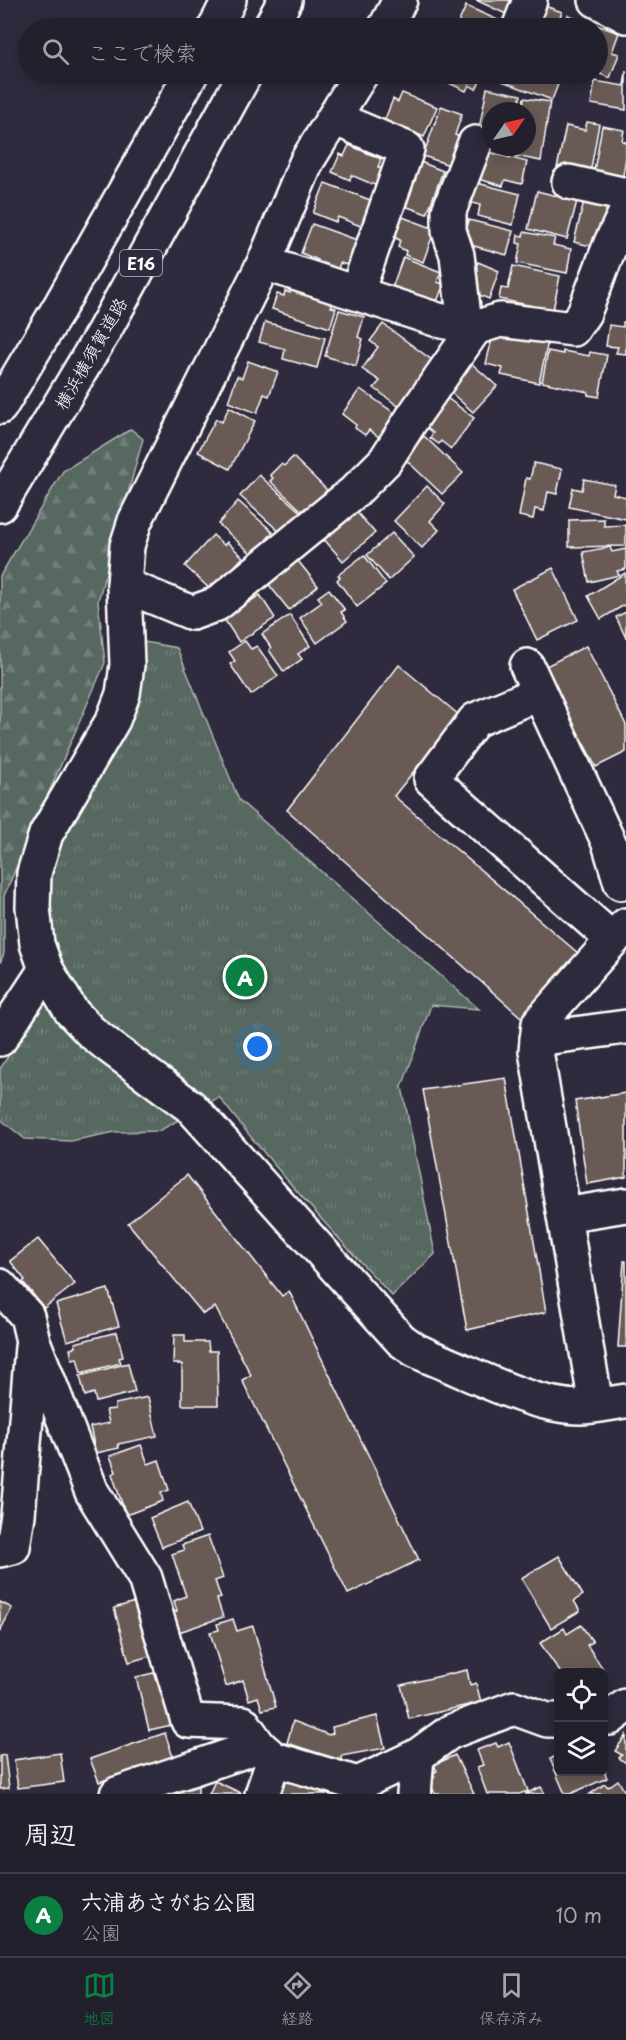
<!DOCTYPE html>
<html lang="ja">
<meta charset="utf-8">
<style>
:root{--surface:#23202e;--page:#2b2836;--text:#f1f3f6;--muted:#a3a3aa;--line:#403e4a;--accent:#0b8043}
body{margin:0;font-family:"Playpen Sans","Klee One",sans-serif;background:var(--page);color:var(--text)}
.controls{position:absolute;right:18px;bottom:18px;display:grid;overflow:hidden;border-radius:9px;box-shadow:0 3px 15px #0003}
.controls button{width:54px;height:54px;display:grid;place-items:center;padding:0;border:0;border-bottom:2px solid var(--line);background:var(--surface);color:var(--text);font:30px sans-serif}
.compass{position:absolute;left:482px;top:102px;width:54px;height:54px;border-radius:50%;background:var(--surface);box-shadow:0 3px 15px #0003;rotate:56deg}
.you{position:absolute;left:258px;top:1047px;width:21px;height:21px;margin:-15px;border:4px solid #fff;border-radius:50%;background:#1a73e8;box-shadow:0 0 0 9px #1a73e833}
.badge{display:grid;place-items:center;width:39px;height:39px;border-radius:50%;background:var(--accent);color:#fff;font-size:20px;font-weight:700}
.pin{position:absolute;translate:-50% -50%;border:3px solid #fff;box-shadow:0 2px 6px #0006}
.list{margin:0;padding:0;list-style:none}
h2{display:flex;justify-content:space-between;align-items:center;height:78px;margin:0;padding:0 24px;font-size:26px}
h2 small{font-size:20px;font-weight:400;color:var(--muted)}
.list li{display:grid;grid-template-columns:39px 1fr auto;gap:18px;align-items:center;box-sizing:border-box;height:84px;padding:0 24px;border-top:2px solid var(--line)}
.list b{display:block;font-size:22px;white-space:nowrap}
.list p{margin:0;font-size:20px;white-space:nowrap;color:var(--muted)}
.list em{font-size:20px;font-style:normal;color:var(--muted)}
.icon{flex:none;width:33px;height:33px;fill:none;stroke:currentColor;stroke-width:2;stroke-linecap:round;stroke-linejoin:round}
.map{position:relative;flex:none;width:626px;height:1794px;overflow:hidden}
.search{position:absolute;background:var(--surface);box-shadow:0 3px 15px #0003;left:18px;right:18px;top:18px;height:66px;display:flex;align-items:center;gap:15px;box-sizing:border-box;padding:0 21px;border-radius:33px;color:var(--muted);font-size:22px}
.sheet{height:162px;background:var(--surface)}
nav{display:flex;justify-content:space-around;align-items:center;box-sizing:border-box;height:84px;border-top:2px solid var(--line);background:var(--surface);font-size:16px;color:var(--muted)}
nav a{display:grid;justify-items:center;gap:3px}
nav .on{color:var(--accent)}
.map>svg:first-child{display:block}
.forest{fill:url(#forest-firs);stroke:#aab4b0;stroke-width:1.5}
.park{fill:url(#park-tufts);stroke:#aab4b0;stroke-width:1.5}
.building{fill:#695a57;stroke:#fff;stroke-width:1.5}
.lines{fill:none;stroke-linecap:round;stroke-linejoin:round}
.minor-casing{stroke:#fff;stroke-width:38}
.major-casing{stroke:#fff;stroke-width:38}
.highway-casing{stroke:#fff;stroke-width:38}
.minor{stroke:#2f2a3d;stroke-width:33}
.major{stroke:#2f2a3d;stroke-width:33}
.highway{stroke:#2f2a3d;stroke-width:33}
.labels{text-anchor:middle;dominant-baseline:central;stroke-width:4.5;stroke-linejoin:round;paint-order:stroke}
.shield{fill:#2f2a3d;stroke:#c1bfc5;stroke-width:1.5}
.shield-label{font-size:16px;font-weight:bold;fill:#fff}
.street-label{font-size:18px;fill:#fff;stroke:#2f2a3d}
</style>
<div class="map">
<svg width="626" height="1794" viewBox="0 0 626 1794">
<defs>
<pattern id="forest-firs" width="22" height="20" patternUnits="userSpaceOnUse" patternTransform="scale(1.5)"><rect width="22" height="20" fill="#566860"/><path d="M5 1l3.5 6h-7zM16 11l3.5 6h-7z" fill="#6f7f78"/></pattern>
<pattern id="park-tufts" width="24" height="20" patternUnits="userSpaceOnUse" patternTransform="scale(1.5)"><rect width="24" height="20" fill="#566860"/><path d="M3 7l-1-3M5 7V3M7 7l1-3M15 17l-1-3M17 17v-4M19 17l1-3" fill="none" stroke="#6f7f78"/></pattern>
</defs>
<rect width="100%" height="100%" fill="#2f2a3d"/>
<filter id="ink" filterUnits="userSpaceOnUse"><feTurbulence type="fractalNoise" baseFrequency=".0167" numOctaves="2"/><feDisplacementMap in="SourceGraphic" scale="12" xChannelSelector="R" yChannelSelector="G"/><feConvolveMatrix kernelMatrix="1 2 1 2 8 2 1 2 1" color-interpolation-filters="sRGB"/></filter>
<g filter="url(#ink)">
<path class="forest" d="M131,429L143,439L98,601L105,663L4,896V953L0,963V576L63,471Z"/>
<path class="park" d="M144,642L177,648L239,800L479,1009L431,1005L402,1087L435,1254L392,1296C332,1232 273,1167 219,1097L159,1131L115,1132L71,1141L25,1139L0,1119V1069L36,1011L58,949L41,923L45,843Z"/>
<g class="building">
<path d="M476,0H513L506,14Z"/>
<path d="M542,5L562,12L560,17L566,20L568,15L582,21L579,28H533Z"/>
<path d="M466,6L502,22L500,28H456Z"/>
<path d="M588,22L619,33L612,52L619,54L610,78L598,73V28H586Z"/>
<path d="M626,71V110L591,104L595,81L624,86Z"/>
<path d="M440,74H484L476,89L469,85L466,91L438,78Z"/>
<path d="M504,74H562L552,100L502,81Z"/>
<path d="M487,88L521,95L517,111H491V137L478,134Z"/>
<path d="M402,93L437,107L424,137L406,129L404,133L383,124L393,99L398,102Z"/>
<path d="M524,98L550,102L541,161L515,156L516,147H527V111H522Z"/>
<path d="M441,106L462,114L455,135L467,140L458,168L423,156Z"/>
<path d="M587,122L599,124L590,174L557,168L566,126L585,130Z"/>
<path d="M602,126L624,130L622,141L626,142V157L622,181L593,176Z"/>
<path d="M349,145L381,159L378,167L384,169L377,186L351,175L350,180L332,172L340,154L344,156Z"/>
<path d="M485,151L527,162L522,184L505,180L503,186L478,179Z"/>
<path d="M418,161L443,171L427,214L402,205Z"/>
<path d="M325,183L373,201L363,227L338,217L336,222L313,213Z"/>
<path d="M477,183L520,194L513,225L478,216L480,205L472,203Z"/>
<path d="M537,191L577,201L567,239L528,229Z"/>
<path d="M584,201L609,207L599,248L574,242Z"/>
<path d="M397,215L435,229L423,262L405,255L406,251L398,247L400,240L389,235Z"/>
<path d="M469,220L513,231L507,255L463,243Z"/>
<path d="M312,224L357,240L347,265L340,263L337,272L317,265L318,260L301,253Z"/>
<path d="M524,232L555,238L553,245L571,249L567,273L517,263L521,244L517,243L518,235L523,236Z"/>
<path d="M403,257L441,272L437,282L444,284L436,304L392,288Z"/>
<path d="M478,262L499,271L489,299L472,292L468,286Z"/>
<path d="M513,266L560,276L553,310L499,299L501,288L508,289Z"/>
<path d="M292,288L333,301L331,307L336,308L330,328L272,309L277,294L284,296L285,291L290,293Z"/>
<path d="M339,310L364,317L358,337L363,339L356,366L325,356Z"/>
<path d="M265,322L325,338L317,368L283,359L285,349L259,342Z"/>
<path d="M623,322H626V354L616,353L618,347L606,346L609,325L623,327Z"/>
<path d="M383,324L436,363L402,409L374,388L380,381L362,369L378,347L370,341Z"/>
<path d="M493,334L548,341L539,383L501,375L503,368L486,364Z"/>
<path d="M548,351L563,354V351L589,356L590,352L607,355L599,397L588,395V392L542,382Z"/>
<path d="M248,361L278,372L269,396L264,394L257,413L228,402L237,376L242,378Z"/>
<path d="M471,363L497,386L473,412L448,390Z"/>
<path d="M360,389L400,417L383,440L369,430L365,435L355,428L356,425L342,414Z"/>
<path d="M443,395L474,418L451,449L441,441L439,444L430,438L433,433L422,424Z"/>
<path d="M229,407L255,421L230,469L198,452L216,419L222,422Z"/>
<path d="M424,436L463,473L442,494L404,458Z"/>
<path d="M293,457L327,490L308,512L305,508L302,511L270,481L273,478L270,475L281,464L284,466Z"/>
<path d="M534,463L562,469L557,494L548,492L544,511L535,509L533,519L519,516L526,478L530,479Z"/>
<path d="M259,475L305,516L282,534L240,496Z"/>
<path d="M584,479L615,485L613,494L626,497V519L569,507L573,488L582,490Z"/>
<path d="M427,486L445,504L430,521L439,530L422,548L394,521Z"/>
<path d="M238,501L273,532L253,555L218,524Z"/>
<path d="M354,509L375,533L343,561L322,537Z"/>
<path d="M604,519V526L626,525V546L569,547V520Z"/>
<path d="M392,533L414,557L389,580L367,555Z"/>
<path d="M213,535L224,545L227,542L243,557L212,591L185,566Z"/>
<path d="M610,547L612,552L626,549V569L617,571L619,575L589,582L583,552Z"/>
<path d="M364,555L386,584L357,607L337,580L340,577L338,575Z"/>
<path d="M295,557L318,586L289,610L266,581Z"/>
<path d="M553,568L578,620L537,640L512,589Z"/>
<path d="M625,573L626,604L601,619L588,596Z"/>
<path d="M329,589L345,610L341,612L347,621L317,643L300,618L322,602L318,597Z"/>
<path d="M260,595L275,618L239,642L224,619Z"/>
<path d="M626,612V638L616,617Z"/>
<path d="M290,615L310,646L298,654L302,659L284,672L269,650L271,648L262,634Z"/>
<path d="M245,641L251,649L257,646L278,676L251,695L230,664L235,661L229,652Z"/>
<path d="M586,646L626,725V752L596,767L544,667Z"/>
<path d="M399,665L459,715L394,796L578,953L522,1018L287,810Z"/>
<path d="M506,1078L546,1312L467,1330L423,1090Z"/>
<path d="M626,1093V1177L587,1184L575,1101Z"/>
<path d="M187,1175L282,1296L289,1291L419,1560L348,1594L242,1380L251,1375L215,1307L203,1314L128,1223Z"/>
<path d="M38,1239L75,1284L44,1308L23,1282L25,1280L10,1261Z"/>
<path d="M624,1261H626V1347H618Z"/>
<path d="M108,1289L119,1326L67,1341L56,1304Z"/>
<path d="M117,1332L123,1357L119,1358L121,1363L81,1373L77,1358L72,1359L70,1349L76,1347L75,1343Z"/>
<path d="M174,1335H185V1342H208L209,1351H217L218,1405H182V1364H173Z"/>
<path d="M128,1363L135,1392L96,1402L94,1393L85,1396L80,1376Z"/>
<path d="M148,1397L157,1436L118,1444L119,1448L96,1453L90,1427L109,1423L106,1410L115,1409V1404Z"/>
<path d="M141,1445L148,1464L159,1460L169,1490L161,1493L163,1501L126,1515L112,1474L116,1472L110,1456Z"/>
<path d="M188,1502L200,1532L162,1547L150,1518Z"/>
<path d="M208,1536L223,1578L215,1581L221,1598L217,1599L223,1617L179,1632L172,1612L177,1611L174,1601L186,1596L172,1554L184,1550L182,1545Z"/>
<path d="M559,1556L583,1595L574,1601L580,1611L551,1628L521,1578Z"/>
<path d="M138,1601L154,1655L129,1662L114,1608Z"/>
<path d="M0,1602L12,1608L0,1631Z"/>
<path d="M233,1619L237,1631L253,1626L276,1707L262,1710L258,1697L249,1700L243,1680L226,1686L210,1632L219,1630L217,1624Z"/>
<path d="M581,1625L593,1642L587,1645L605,1672L604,1673L560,1672L540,1643L564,1628L567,1634Z"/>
<path d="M467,1670L470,1685L476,1683L481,1702L409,1719L401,1685Z"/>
<path d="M158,1672L172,1725L149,1730L136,1677Z"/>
<path d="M377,1716L385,1748L341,1756L342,1761L287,1743L293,1721L329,1735L333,1733L332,1727Z"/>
<path d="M165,1733L173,1757L99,1782L90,1759Z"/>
<path d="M626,1735V1763L619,1758L622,1755L615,1751Z"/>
<path d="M509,1742L528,1791L519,1794H487L477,1767L483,1765L477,1750L496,1743L498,1747Z"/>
<path d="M60,1753L64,1782L18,1788L14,1760Z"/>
<path d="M5,1755L9,1788L0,1789V1756Z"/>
<path d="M455,1755L474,1794H435L429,1780L435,1777L433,1773L437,1771L434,1765Z"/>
<path d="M558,1755V1772L604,1770L607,1778L570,1794H565L550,1759Z"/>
<path d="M283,1778L312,1789L314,1784L339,1794H277Z"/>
<path d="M618,1780L626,1794H590L605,1784L608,1787Z"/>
<path d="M215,1781L241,1793V1794H209Z"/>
<path d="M178,1783L198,1784V1794H177Z"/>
<path d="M541,1787L545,1794H525Z"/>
</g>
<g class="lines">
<g class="minor-casing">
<g id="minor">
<path d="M385,28L400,0"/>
<path d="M519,28L530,0"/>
<path d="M361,74L307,161L264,263L135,521L127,546L124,585L127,665L123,694L113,720L46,834L34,873L33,907L37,944L46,969L71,1011L90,1031L110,1047L191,1107L401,1340L415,1350L430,1357C475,1375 531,1406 580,1407C595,1407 611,1403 626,1401"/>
<path d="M334,118L407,149L357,292"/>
<path d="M569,182L626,195"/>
<path d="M264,263L438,320L475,328L500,320L573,329L584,313L611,243L626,212"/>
<path d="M465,326L457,255L449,231V211L475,143"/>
<path d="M124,585L192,613L217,604L354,492L385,461L415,414L475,328"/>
<path d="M527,666L609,843L621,883"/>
<path d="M539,693L475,720L431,779L613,940"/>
<path d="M0,1039L46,969"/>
<path d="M537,1039L626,1027"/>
<path d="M564,1215L626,1205"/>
<path d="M0,1286L27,1316L33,1341L92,1492L145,1578L188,1721L243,1723L259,1746"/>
<path d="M596,1405L536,1051L539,1023L626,925"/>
<path d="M0,1550L13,1547L18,1515L32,1347"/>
<path d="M604,1718H610L626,1706"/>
<path d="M117,1794L259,1746L274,1759L358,1784L417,1756L450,1732L514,1708L547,1720H558"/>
<path d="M262,1794L274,1759"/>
<path d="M414,1794L417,1756"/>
</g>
</g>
<g class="major-casing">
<path id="major" d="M596,0L626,16"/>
</g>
<g class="highway-casing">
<g id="highway">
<path d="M215,28L229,0"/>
<path d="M270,28L285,0"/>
<path d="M0,407L59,308L191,74"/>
<path d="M0,505L104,331L245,74"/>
</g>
</g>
<use href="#minor" class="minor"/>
<use href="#major" class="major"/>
<use href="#highway" class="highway"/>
</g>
</g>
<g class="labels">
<rect class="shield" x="120" y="250" width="42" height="26" rx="4.5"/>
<g class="shield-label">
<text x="141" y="263">E16</text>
</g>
<g class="street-label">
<text transform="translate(90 353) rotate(-60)">横浜横須賀道路</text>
</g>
</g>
</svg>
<div class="controls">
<button><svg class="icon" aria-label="locate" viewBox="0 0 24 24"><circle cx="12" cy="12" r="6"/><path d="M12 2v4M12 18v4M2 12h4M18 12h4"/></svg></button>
<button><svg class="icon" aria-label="layers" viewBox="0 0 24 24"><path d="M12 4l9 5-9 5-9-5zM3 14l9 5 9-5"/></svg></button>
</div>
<svg class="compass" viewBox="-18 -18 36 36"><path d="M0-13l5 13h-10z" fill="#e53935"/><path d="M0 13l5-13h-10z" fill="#a3a3aa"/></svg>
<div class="you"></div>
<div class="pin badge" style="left:245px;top:977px">A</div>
<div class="search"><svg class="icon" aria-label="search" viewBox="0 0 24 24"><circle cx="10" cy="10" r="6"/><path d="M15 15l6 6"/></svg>ここで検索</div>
</div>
<section class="sheet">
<h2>周辺<small></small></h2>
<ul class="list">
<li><span class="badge">A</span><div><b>六浦あさがお公園</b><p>公園</p></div><em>10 m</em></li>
</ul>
</section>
<nav>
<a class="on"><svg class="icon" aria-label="map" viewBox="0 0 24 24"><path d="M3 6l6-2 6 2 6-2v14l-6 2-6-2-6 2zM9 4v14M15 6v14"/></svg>地図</a>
<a><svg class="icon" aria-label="directions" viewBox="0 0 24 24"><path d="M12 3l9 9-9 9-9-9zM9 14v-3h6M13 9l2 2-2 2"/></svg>経路</a>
<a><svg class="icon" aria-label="saved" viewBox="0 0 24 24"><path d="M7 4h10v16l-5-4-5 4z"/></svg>保存済み</a>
</nav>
